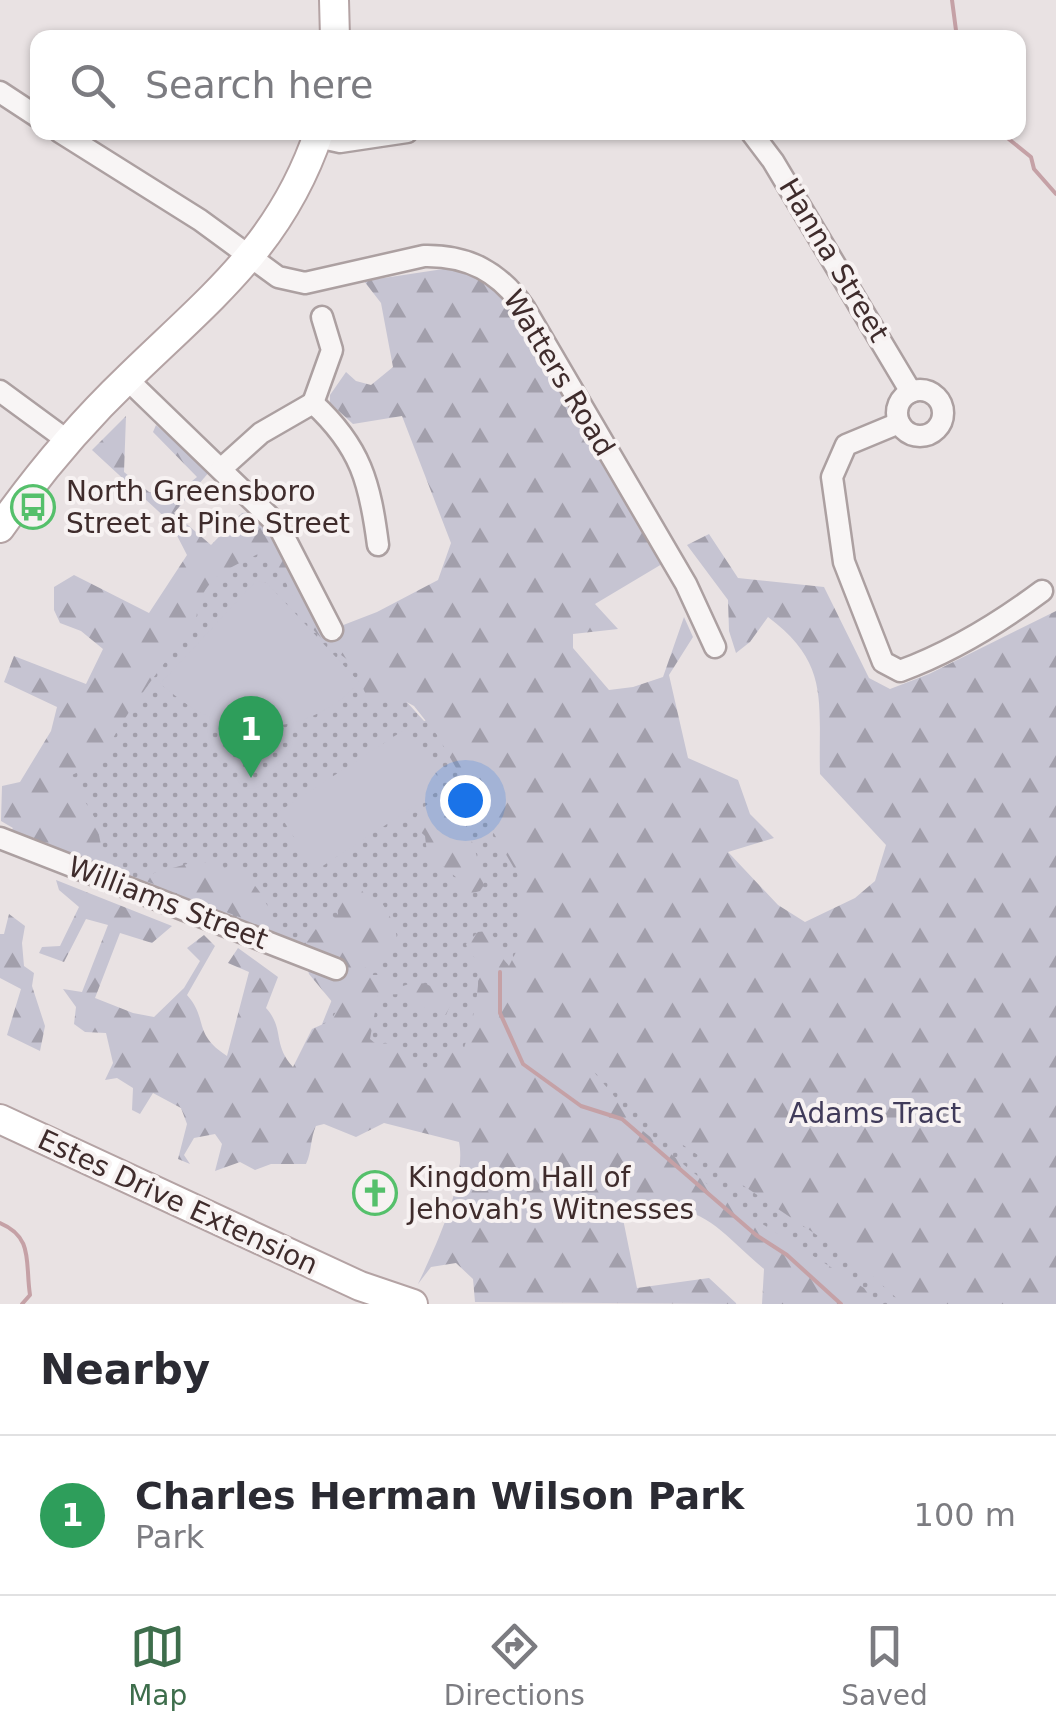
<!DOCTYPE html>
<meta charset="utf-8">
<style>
:root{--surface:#fff;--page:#f7f7f7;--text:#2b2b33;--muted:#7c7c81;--line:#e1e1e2;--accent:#3e6e4c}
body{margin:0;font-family:"DejaVu Sans",sans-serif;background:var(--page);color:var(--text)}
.you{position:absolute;left:465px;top:800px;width:35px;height:35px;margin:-25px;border:8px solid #fff;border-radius:50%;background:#1a73e8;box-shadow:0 0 0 15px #1a73e833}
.badge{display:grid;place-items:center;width:65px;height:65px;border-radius:50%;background:var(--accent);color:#fff;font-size:32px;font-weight:700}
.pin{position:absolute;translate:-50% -82px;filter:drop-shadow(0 2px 5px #0008)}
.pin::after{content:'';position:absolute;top:52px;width:35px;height:30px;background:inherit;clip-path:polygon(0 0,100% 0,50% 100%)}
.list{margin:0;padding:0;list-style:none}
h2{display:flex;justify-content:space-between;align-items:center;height:130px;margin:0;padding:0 40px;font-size:42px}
h2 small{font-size:32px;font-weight:400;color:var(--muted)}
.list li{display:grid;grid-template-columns:65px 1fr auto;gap:30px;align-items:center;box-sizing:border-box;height:160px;padding:0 40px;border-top:2px solid var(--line)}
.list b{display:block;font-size:38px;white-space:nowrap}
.list p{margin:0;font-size:32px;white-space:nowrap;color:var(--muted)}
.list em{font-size:32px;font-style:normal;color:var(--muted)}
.icon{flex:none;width:55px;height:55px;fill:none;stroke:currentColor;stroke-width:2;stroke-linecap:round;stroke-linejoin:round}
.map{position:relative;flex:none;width:1056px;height:1304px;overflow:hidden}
.search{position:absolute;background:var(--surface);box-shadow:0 2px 8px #0004;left:30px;right:30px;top:30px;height:110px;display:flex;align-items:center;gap:25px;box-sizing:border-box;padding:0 35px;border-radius:20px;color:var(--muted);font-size:38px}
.sheet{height:290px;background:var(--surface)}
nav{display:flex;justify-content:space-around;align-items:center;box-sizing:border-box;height:140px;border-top:2px solid var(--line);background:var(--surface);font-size:28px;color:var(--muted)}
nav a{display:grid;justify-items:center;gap:5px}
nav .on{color:var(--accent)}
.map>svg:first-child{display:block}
.grass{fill:url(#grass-dots)}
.forest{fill:url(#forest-firs)}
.garden{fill:#c6c4d2}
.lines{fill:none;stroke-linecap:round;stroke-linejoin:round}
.stream{stroke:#c5a1a6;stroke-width:4}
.minor-casing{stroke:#aca0a1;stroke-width:25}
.major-casing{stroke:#b4a3a4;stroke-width:32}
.minor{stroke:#f8f5f5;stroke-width:20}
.major{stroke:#fff;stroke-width:28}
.labels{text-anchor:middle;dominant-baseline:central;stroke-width:8;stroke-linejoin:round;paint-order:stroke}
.street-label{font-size:28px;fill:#3f2c2c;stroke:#f7f2f2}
.poi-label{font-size:28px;fill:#3f2c2c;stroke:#f7f2f2;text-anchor:start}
.park-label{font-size:28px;fill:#403b5a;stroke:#f7f2f2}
</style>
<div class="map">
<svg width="1056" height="1304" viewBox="0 0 1056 1304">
<defs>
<pattern id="grass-dots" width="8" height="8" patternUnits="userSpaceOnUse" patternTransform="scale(2.5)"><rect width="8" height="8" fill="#c6c4d2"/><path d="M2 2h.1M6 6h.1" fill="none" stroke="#a29fab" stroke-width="1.8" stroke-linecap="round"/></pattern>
<pattern id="forest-firs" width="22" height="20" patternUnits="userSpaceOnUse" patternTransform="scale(2.5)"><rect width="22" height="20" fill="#c6c4d2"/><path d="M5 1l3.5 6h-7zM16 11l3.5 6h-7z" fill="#a29fab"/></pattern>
</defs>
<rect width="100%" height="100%" fill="#e9e2e3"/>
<path class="grass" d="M260,523L324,637L405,700L424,721L558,678L686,822L1056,1304H815L612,1118L474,1127L301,1076L346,965L9,834L114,675Z"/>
<g class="forest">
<path d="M463,266L495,277L662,564L595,604L618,629L573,634V648L609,690L633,687L663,677L684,617L693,637L669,675L688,758L738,780L750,814L774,838L728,852L778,905L805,922L855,898L875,881L886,845L820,774C818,702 831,664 768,617L750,642L736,653L729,631L728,600L687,545L709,534L738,578L824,587L869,678L890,689L929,674L1056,611V1304H903L857,1262L680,1143L594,1072L643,1131L734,1206L864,1288L875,1304H762L764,1269C711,1224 698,1193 623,1219L637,1288L709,1278L737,1304L475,1302L473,1279L456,1263L431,1267L418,1284C435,1248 467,1180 459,1142L384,1123L356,1137L324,1124L316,1126C310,1139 312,1151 306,1164H271L255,1170L240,1162L215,1171L222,1144L215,1134L194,1138L184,1155L190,1164L178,1159L187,1124L181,1108L153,1093L140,1114L132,1110L133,1088L117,1078L105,1080L113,1063L106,1033L85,1032L74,1024L76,1007L63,989L82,992L108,925L86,919L64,962L39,953L42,947L60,946L79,907L59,890L56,880L172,926L152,943L120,933L95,998L133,1013L154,1017L184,988L200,961L187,948L204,935L215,946L187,995C209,1020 192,1033 227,1056L249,972L228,963L238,948L278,977L266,1008C285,1029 272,1044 293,1067L312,1029L330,1021L338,1009L309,974L303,952L297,946L299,941L305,945L322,920L330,922L338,914L337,902L343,892L361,889L368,900L382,903C403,935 406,961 363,968V971L370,975H380L403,986C423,978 438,987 451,1003L446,1015L413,1004L402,994L378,995L370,1039L376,1044L393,1043L410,1050L417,1068H430L447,1053L463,1051C472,1024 482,988 477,959L469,954L466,944L478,932L487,931L494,937L490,943L509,966L519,946L522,882L437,735L414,706L399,698L381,702L368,699L362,686V670C342,656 323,643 308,623C291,601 285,566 260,553C225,570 200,578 196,621C175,651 111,728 105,759L70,776L96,820L103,855L96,862L30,838L1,821L2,786L20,782L51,731L57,707L4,682L14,656L86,684L103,649L81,631L60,623L54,610V587L74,575L149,613L187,555L170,522L92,450L126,416L124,472L149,492L171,498L197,477L153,432L156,425L210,471L174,513L211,545L242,513L255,512L275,530L333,629L377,612L438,580L451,543L402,416L353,424L330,403V395L346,372L356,381L371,385L393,367L381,303L364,281Z"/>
<path d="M449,790C466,822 477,850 484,885L480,891L465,895L460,891L457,878L427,853L425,836L412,824L421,809Z"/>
<path d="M198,861C246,871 257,877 275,924L270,929L146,881L147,875Z"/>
<path d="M9,914L25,926L22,943L24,966L34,973L32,986L45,1026L40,1051L7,1035L21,989L0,978V934H4Z"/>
</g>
<g class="garden">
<path d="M256,581L267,583L359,682C319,728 252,740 199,712C185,704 172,693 160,684Z"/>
<path d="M407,728L444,787L315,871L278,812Z"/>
</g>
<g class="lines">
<g class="stream">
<path d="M952,0L957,38"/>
<path d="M1000,132L1031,157L1034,169L1056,194"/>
<path d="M500,972V1013L523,1064L581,1106L622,1119L756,1235L787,1255L841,1304"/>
<path d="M0,1223C34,1237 25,1263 30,1295L22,1304"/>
</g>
<g class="minor-casing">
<g id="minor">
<path d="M0,92L38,117"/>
<path d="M60,132L200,220L278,277L305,283L424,256C468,255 500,272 525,309L686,584L715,647"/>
<path d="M751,132L773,161L911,392"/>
<path d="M317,137L340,142L407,132"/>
<path d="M127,379L278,525L332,630"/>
<circle cx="920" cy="413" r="23"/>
<path d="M0,391L68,441"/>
<path d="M313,403L332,350L322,317"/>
<path d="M899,423L846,445L832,477L844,562L883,662L900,671C952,652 999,623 1042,591"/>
<path d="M221,469L261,433L313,403C361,447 370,483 378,545"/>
<path d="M0,838L336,969"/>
</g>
</g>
<g class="major-casing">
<g id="major">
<path d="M334,0L335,38"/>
<path d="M0,528C38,474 81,423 129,377C210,298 281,245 319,132"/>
<path d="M0,1119L360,1286L413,1304"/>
</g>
</g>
<use href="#minor" class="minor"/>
<use href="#major" class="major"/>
</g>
<defs>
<g id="bus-ring" transform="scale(2.25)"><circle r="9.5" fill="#f7f2f2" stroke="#55c06b" stroke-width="1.5"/><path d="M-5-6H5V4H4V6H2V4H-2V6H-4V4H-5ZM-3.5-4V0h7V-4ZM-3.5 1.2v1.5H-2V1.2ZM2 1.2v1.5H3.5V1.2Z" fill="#55c06b"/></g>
<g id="church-ring" transform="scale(2.25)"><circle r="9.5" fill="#f7f2f2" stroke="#55c06b" stroke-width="1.5"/><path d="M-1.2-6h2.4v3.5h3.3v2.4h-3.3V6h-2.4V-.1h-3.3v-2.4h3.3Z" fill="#55c06b"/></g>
</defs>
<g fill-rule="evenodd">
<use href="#bus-ring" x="33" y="507"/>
<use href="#church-ring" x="375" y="1193"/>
</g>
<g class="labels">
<g class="street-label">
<text transform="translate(834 260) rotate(59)">Hanna Street</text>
<text transform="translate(559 373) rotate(59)">Watters Road</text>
<text transform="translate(168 903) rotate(21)">Williams Street</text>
<text transform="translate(178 1202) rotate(25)">Estes Drive Extension</text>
</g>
<g class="poi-label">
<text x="66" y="491">North Greensboro<tspan x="66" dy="32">Street at Pine Street</tspan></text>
<text x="408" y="1177">Kingdom Hall of<tspan x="408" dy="32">Jehovah’s Witnesses</tspan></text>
</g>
<g class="park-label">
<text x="875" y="1113">Adams Tract</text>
</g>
</g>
</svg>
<div class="you"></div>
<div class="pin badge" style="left:251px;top:778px;background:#2e9e5b">1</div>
<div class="search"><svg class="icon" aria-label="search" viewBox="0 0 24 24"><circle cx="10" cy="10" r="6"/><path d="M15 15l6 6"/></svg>Search here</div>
</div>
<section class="sheet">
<h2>Nearby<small></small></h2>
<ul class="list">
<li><span class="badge" style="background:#2e9e5b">1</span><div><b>Charles Herman Wilson Park</b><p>Park</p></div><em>100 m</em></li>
</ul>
</section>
<nav>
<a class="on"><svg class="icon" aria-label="map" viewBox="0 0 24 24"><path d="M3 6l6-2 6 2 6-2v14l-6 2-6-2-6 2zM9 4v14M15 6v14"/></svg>Map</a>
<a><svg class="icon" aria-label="directions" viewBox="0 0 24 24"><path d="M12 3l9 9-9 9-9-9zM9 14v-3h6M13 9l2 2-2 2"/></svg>Directions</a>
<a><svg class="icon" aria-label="saved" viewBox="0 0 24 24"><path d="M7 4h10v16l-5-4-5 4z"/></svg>Saved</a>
</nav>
